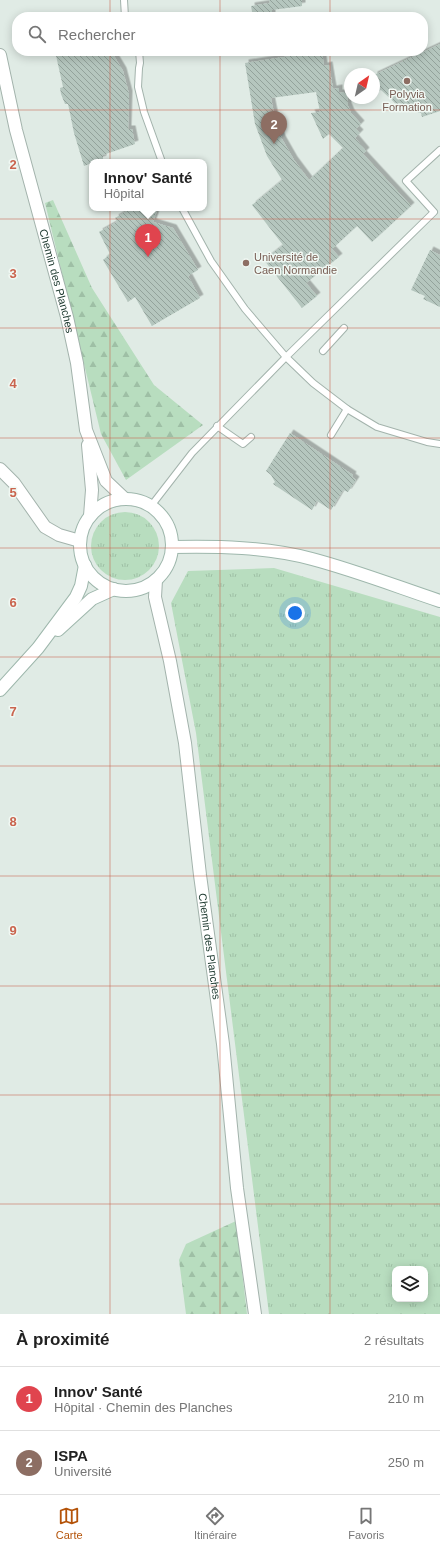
<!DOCTYPE html>
<html lang="fr">
<meta charset="utf-8">
<style>
:root{--surface:#fff;--page:#f6f6f6;--text:#222;--muted:#767676;--line:#e0e0e0;--accent:#b45309}
body{margin:0;font-family:Helvetica,sans-serif;background:var(--page);color:var(--text)}
.controls{position:absolute;right:12px;bottom:12px;display:grid;overflow:hidden;border-radius:8px;box-shadow:0 2px 10px #0003}
.controls button{width:36px;height:36px;display:grid;place-items:center;padding:0;border:0;border-bottom:1px solid var(--line);background:var(--surface);color:var(--text);font:20px sans-serif}
.compass{position:absolute;left:344px;top:68px;width:36px;height:36px;border-radius:50%;background:var(--surface);box-shadow:0 2px 10px #0003;rotate:34deg}
.you{position:absolute;left:295px;top:613px;width:14px;height:14px;margin:-10px;border:3px solid #fff;border-radius:50%;background:#1a73e8;box-shadow:0 0 0 6px #1a73e833}
.badge{display:grid;place-items:center;width:26px;height:26px;border-radius:50%;background:var(--accent);color:#fff;font-size:13px;font-weight:700}
.pin{position:absolute;translate:-50% -33px;filter:drop-shadow(0 1px 2px #0008)}
.pin::after{content:'';position:absolute;top:21px;width:14px;height:12px;background:inherit;clip-path:polygon(0 0,100% 0,50% 100%)}
.popup{position:absolute;left:89px;top:159px;width:118px;height:52px;box-sizing:border-box;display:grid;place-content:center;border-radius:8px;background:var(--surface);filter:drop-shadow(0 1px 3px #0005);font-size:13px;white-space:nowrap;color:var(--muted)}
.popup b{font-size:15px;color:var(--text)}
.popup::after{content:'';position:absolute;left:50%;top:100%;margin-left:-8px;border:8px solid transparent;border-top-color:var(--surface)}
.list{margin:0;padding:0;list-style:none}
h2{display:flex;justify-content:space-between;align-items:center;height:52px;margin:0;padding:0 16px;font-size:17px}
h2 small{font-size:13px;font-weight:400;color:var(--muted)}
.list li{display:grid;grid-template-columns:26px 1fr auto;gap:12px;align-items:center;box-sizing:border-box;height:64px;padding:0 16px;border-top:1px solid var(--line)}
.list b{display:block;font-size:15px;white-space:nowrap}
.list p{margin:0;font-size:13px;white-space:nowrap;color:var(--muted)}
.list em{font-size:13px;font-style:normal;color:var(--muted)}
.icon{flex:none;width:22px;height:22px;fill:none;stroke:currentColor;stroke-width:2;stroke-linecap:round;stroke-linejoin:round}
.map{position:relative;flex:none;width:440px;height:1314px;overflow:hidden}
.search{position:absolute;background:var(--surface);box-shadow:0 2px 10px #0003;left:12px;right:12px;top:12px;height:44px;display:flex;align-items:center;gap:10px;box-sizing:border-box;padding:0 14px;border-radius:16px;color:var(--muted);font-size:15px}
.sheet{height:180px;background:var(--surface)}
nav{display:flex;justify-content:space-around;align-items:center;box-sizing:border-box;height:56px;border-top:1px solid var(--line);background:var(--surface);font-size:11px;color:var(--muted)}
nav a{display:grid;justify-items:center;gap:2px}
nav .on{color:var(--accent)}
.map>svg:first-child{display:block}
.grass{fill:url(#grass-tufts);fill-rule:evenodd}
.forest{fill:url(#forest-firs)}
.building{fill:url(#building-back-hatch);fill-rule:evenodd;filter:url(#shadow)}
.lines{fill:none;stroke-linecap:round;stroke-linejoin:round}
.lane-casing{stroke:#a3b3ac;stroke-width:8}
.street-casing{stroke:#a3b3ac;stroke-width:14}
.secondary-casing{stroke:#9eb7ac;stroke-width:14}
.lane{stroke:#fff;stroke-width:6}
.street{stroke:#fff;stroke-width:12}
.secondary{stroke:#fff;stroke-width:12}
.grid{fill:none;stroke:#ca644e;stroke-width:1;stroke-opacity:0.55}
.education-dot{fill:#8d6e63;stroke:#f0f8f3;stroke-width:1.5}
.labels{text-anchor:middle;dominant-baseline:central;stroke-width:3;stroke-linejoin:round;paint-order:stroke}
.education-label{font-size:11px;fill:#785e54;stroke:#f0f8f3}
.street-label{font-size:11px;fill:#203c32;stroke:#f0f8f3}
.grid-label{font-size:13px;text-anchor:middle;font-weight:bold;fill:#ca644e;stroke:#f0f8f3;stroke-width:3;stroke-linejoin:round;paint-order:stroke}
</style>
<div class="map">
<svg width="440" height="1314" viewBox="0 0 440 1314">
<defs>
<pattern id="grass-tufts" width="24" height="20" patternUnits="userSpaceOnUse"><rect width="24" height="20" fill="#b8ddbf"/><path d="M3 7l-1-3M5 7V3M7 7l1-3M15 17l-1-3M17 17v-4M19 17l1-3" fill="none" stroke="#9ebfa5"/></pattern>
<pattern id="forest-firs" width="22" height="20" patternUnits="userSpaceOnUse"><rect width="22" height="20" fill="#b8ddbf"/><path d="M5 1l3.5 6h-7zM16 11l3.5 6h-7z" fill="#9ebfa5"/></pattern>
<pattern id="building-back-hatch" width="6" height="6" patternUnits="userSpaceOnUse"><rect width="6" height="6" fill="#b5c6be"/><path d="M-1 5l2 2M0 0l6 6M5-1l2 2" fill="none" stroke="#93a29b"/></pattern>
<filter id="shadow"><feDropShadow dx="3.5" dy="-3.5" stdDeviation="0" flood-color="#0004"/></filter>
</defs>
<rect width="100%" height="100%" fill="#e0ebe5"/>
<g class="grass">
<circle cx="125" cy="546" r="34"/>
<path d="M274,568L440,617V1314H269L196,733L171,603L188,571ZM395,1269H425V1299H395Z"/>
</g>
<g class="forest">
<path d="M53,200L92,288L154,385L203,425L126,480L101,434L45,203Z"/>
<path d="M236,1221L247,1314H186L179,1260L186,1244Z"/>
</g>
<g class="building">
<path d="M269,0H302V6L272,10V17H253L251,6L270,3Z"/>
<path d="M440,44V111L422,117L421,113L410,111L397,105L381,90L374,93V75Z"/>
<path d="M55,51H111L123,71L129,94L128,129H132L135,144L103,155V159L92,162V163L84,166L74,133L68,104H65L61,94L60,88L63,87Z"/>
<path d="M322,51L324,66L329,65L333,89L339,88V93L347,92L348,106L351,113L361,124L356,129L360,133L355,138L366,151L363,154L411,206L372,242L357,226L332,249L339,257L306,283L317,296L302,308L264,260L283,245L252,205L282,180L267,156L255,124L245,63ZM316,92L320,112L311,113L323,139L329,134L343,148L309,180L294,160L282,139L275,118L271,98Z"/>
<path d="M127,208H158L153,222L173,228L198,270L188,276L200,298L152,326L135,297L128,302L103,260L110,254L99,232L117,222L115,218L127,211Z"/>
<path d="M430,250L440,255V307L423,299L425,296L411,290Z"/>
<path d="M290,433L353,475L352,477L356,480L348,492L343,490L331,510L317,501L312,510L273,484L275,482L271,475L266,471Z"/>
</g>
<g class="lines">
<g class="lane-casing">
<g id="lane">
<path d="M124,0L125,17"/>
<path d="M139,51L140,63L139,68L138,87L144,112L162,162"/>
<path d="M440,150L406,181L434,212L286,357L313,383L347,409L377,427L427,442L440,444"/>
<path d="M323,351L344,328"/>
<path d="M217,426L243,444L251,437"/>
<path d="M331,435L347,409"/>
<path d="M151,506L192,453L286,357L245,309L211,261L182,208"/>
</g>
</g>
<g class="street-casing">
<g id="street">
<path id="s1" d="M0,55L16,130L67,317L77,363L86,430L106,481L125,499"/>
<path d="M88,445L92,490L90,516"/>
<path d="M0,469L14,483L45,527L59,535L80,541"/>
<path id="s2" d="M156,580L155,597L170,661L185,743L200,875L223,1044L237,1188L255,1314"/>
</g>
</g>
<g class="secondary-casing">
<g id="secondary">
<circle cx="126" cy="545" r="46"/>
<path d="M172,547C218,546 267,547 312,559C354,570 398,587 440,601"/>
<path d="M58,630L92,599L114,589"/>
<path d="M0,690L38,648L76,597L81,586L85,565"/>
</g>
</g>
<use href="#lane" class="lane"/>
<use href="#street" class="street"/>
<use href="#secondary" class="secondary"/>
</g>
<path class="grid" d="M110,0V17M220,0V17M330,0V17M110,51V1314M220,51V1314M330,51V1314M0,110H440M0,219H440M0,328H440M0,438H440M0,548H440M0,657H440M0,766H440M0,876H440M0,986H440M0,1095H440M0,1204H440"/>
<g class="education-dot">
<circle cx="407" cy="81" r="4"/>
<circle cx="246" cy="263" r="4"/>
</g>
<g class="labels">
<g class="education-label">
<text x="407" y="94">Polyvia<tspan x="407" dy="13">Formation</tspan></text>
<text x="254" y="257" text-anchor="start">Université de<tspan x="254" dy="13">Caen Normandie</tspan></text>
</g>
<g class="street-label">
<text stroke="none"><textPath href="#s1" startOffset="233">Chemin des Planches</textPath></text>
<text stroke="none"><textPath href="#s2" startOffset="371">Chemin des Planches</textPath></text>
</g>
</g>
<g class="grid-label">
<text x="13" y="169">2</text>
<text x="13" y="278">3</text>
<text x="13" y="388">4</text>
<text x="13" y="497">5</text>
<text x="13" y="607">6</text>
<text x="13" y="716">7</text>
<text x="13" y="826">8</text>
<text x="13" y="935">9</text>
</g>
</svg>
<div class="controls">
<button><svg class="icon" aria-label="layers" viewBox="0 0 24 24"><path d="M12 4l9 5-9 5-9-5zM3 14l9 5 9-5"/></svg></button>
</div>
<svg class="compass" viewBox="-18 -18 36 36"><path d="M0-13l5 13h-10z" fill="#e53935"/><path d="M0 13l5-13h-10z" fill="#767676"/></svg>
<div class="you"></div>
<div class="pin badge" style="left:148px;top:257px;background:#e0444e">1</div>
<div class="popup"><b>Innov' Santé</b>Hôpital</div>
<div class="pin badge" style="left:274px;top:144px;background:#8d6e63">2</div>
<div class="search"><svg class="icon" aria-label="search" viewBox="0 0 24 24"><circle cx="10" cy="10" r="6"/><path d="M15 15l6 6"/></svg>Rechercher</div>
</div>
<section class="sheet">
<h2>À proximité<small>2 résultats</small></h2>
<ul class="list">
<li><span class="badge" style="background:#e0444e">1</span><div><b>Innov' Santé</b><p>Hôpital · Chemin des Planches</p></div><em>210 m</em></li>
<li><span class="badge" style="background:#8d6e63">2</span><div><b>ISPA</b><p>Université</p></div><em>250 m</em></li>
</ul>
</section>
<nav>
<a class="on"><svg class="icon" aria-label="map" viewBox="0 0 24 24"><path d="M3 6l6-2 6 2 6-2v14l-6 2-6-2-6 2zM9 4v14M15 6v14"/></svg>Carte</a>
<a><svg class="icon" aria-label="directions" viewBox="0 0 24 24"><path d="M12 3l9 9-9 9-9-9zM9 14v-3h6M13 9l2 2-2 2"/></svg>Itinéraire</a>
<a><svg class="icon" aria-label="saved" viewBox="0 0 24 24"><path d="M7 4h10v16l-5-4-5 4z"/></svg>Favoris</a>
</nav>
